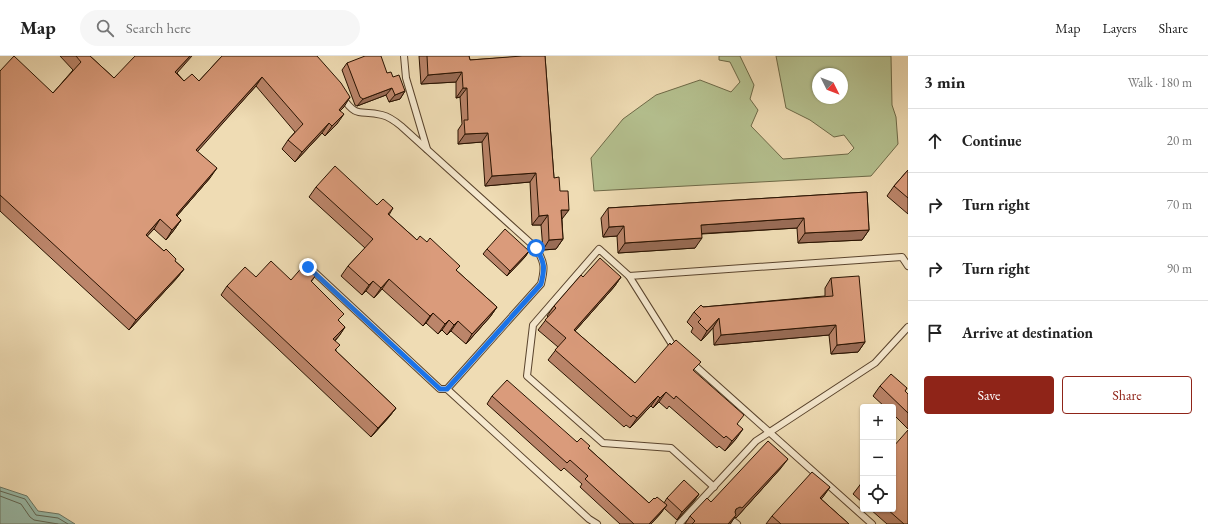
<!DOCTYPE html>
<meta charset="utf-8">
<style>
:root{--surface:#fff;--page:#f6f6f6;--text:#222;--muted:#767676;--line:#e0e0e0;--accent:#8f2418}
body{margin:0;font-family:"EB Garamond",serif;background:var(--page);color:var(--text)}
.controls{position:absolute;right:12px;bottom:12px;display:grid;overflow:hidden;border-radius:4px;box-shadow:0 1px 3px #0004}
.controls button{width:36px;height:36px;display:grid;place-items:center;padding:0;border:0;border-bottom:1px solid var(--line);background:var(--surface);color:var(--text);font:20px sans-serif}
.compass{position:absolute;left:812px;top:12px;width:36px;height:36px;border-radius:50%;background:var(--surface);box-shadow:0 1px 3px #0004;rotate:132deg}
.stop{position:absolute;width:12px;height:12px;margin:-9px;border:3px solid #1a73e8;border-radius:50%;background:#fff}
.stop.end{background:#1a73e8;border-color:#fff;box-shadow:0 1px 4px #0008}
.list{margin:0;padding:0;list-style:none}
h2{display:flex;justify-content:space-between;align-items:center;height:52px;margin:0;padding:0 16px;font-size:17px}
h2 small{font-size:13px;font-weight:400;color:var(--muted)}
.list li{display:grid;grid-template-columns:26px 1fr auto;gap:12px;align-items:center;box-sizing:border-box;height:64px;padding:0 16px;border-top:1px solid var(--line)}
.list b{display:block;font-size:15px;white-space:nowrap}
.list em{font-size:13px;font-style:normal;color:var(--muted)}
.actions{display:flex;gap:8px;padding:12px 16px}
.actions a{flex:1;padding:9px 0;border:1px solid var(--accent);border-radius:4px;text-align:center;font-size:14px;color:var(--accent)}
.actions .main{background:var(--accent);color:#fff}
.icon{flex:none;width:22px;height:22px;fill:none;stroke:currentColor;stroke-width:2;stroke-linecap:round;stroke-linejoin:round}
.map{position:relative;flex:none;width:908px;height:468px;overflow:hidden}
header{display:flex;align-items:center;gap:24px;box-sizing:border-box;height:56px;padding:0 20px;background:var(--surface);border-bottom:1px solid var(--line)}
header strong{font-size:19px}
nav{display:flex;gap:22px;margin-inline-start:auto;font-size:14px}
.search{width:280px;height:36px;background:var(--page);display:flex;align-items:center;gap:10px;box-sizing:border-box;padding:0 14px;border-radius:22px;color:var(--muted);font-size:15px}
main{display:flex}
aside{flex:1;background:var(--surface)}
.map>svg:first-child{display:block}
.green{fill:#b5c190;stroke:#6e6a48;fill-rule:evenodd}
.water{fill:#9abcaa;stroke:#6c7866}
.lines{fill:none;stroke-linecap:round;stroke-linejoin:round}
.shore{stroke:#616755;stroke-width:1}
.service-casing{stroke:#5a442d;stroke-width:8}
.service{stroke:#f5e8ce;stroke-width:6}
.wall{fill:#bb856a;stroke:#281200}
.shaded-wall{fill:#996c56;stroke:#281200}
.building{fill:#da9b7b;stroke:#281200}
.route{stroke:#1a73e8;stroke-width:5}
</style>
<header>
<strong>Map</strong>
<div class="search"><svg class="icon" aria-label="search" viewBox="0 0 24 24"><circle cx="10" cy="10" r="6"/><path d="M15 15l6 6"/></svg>Search here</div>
<nav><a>Map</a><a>Layers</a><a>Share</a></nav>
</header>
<main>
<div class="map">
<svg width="908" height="468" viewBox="0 0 908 468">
<rect width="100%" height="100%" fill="#efdcb4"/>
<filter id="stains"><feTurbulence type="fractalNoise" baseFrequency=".005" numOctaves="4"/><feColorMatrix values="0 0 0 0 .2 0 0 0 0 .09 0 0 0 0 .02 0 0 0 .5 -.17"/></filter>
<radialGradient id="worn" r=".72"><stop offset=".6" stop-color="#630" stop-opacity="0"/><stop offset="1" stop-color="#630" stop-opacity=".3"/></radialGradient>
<path class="green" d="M719,0H740L754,29L750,43L758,54L751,70L783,103L848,98L854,92L844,79L834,81L810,64L786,52L776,0H891L892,49L896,61L898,88L871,120L594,135L591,102L623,63L656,39L700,24L731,36L740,26L730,6L719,4ZM818,18H842V42H818Z"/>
<path class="water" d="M0,431L27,440L38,455L59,458L75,468H0Z"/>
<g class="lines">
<g class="shore">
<path d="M0,435L25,443L36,459L58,462L68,468"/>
<path d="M0,440L21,448L30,461L34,464L58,468"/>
</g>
<g class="service-casing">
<g id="service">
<path d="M404,0L406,22L427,93"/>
<path d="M342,41C358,64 360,53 382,59C390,61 395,65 401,70L536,192C545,207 545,212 541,228L447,333L589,463L597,468"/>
<path d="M311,213L440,333H447"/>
<path d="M629,220L673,290L677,294"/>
<path d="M692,307L872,468"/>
<path d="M714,431L671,392L603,387L527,320L533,269L599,193L629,220L902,201L908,210"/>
<path d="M733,465L737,468"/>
<path d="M679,468L756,385L875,307L908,271"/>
</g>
</g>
<use href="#service" class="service"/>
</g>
<g class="wall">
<path d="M60,0H90L114,22L177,17L184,25H199L222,0L350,41L340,55L337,68L325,80L322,77L295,106L282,93L288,84L295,76L256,30L197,95L210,122L177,160L181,164L174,174L166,184L154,173L147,180L184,213L177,222L129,274L0,155V15L53,37L73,14Z"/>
<path d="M419,0H469L470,4L515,1V0H545L554,122L562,163L563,183L556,193L543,194L541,169H532L530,126L485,130L482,86L458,88V74L462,68L460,41L456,42V26L421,28Z"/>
<path d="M347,7L387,17L393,21L405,35L400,43L389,46L386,39L357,50L355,49L342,14Z"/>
<path d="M908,114V158L887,140L894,130Z"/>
<path d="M316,131L377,149L393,152L389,159L417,184L457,215L497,251L490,261L466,288L451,275L447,279L442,274L438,278L426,267L423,270L382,233L374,242L366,235L362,239L341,220L348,210L365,192L309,141Z"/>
<path d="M867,136L869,174L862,184L798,187L797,172L702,178L695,192L618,197L617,180L603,181L601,162L608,152Z"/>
<path d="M487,193L529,195L525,201L507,220L483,198Z"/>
<path d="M316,219L311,226L339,265L345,271L339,280L335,285L336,295L396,352L389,361L371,381L221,239L227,230L256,221L291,224Z"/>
<path d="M583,221H621L614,231L575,275L635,327L694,315L738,369L736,383L725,395L719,390L717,392L669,350L667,353L659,346L653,352L651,350L646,355L630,372L626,369L624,371L548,304L558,291L538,274L548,261L547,260L554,250Z"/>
<path d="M831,222L865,286L858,296L831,298L829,279L714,289L713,272L701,285L691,276L693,272L687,266L694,256L703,251L825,240V232Z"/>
<path d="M880,330L907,332L905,335L908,338V373L893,358V351H885L873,340Z"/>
<path d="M492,340L588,392L649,447L655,443L664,447L667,442L699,438L694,445L677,464L664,452L661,457L651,468H620L580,431L582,428L564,412L561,415L487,348Z"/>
<path d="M781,412L736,462L735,461L730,468H685L690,460Z"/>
<path d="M863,425V447L853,438Z"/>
<path d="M830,431L821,443L849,468H766L772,460Z"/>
<path d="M870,453H893L908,468H887Z"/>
</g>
<g class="shaded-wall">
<path d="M190,0H192L169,26L175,16Z"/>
<path d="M462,16L456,26L421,28L428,19Z"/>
<path d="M262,21L256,30L190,104L196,94Z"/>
<path d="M392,32L386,39L357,50L363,43Z"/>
<path d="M463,32H467L460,41L456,42Z"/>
<path d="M405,35L400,43L389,46L395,39Z"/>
<path d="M350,41L344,51L332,63L339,54Z"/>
<path d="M344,58L337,68L325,80L332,70Z"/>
<path d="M329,67L322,77L295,106L302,96Z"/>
<path d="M488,77L482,86L458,88L465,78Z"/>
<path d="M217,112L210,122L169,169L176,159Z"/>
<path d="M536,117L530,126L485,130L492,120Z"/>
<path d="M561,154H569L562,163Z"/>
<path d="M548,159L541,169H532L539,160Z"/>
<path d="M804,162L797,172L694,178L701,169Z"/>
<path d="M160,163L154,173L139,189L146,179Z"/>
<path d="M181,164L174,174L166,184L172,174Z"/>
<path d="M624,170L617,180L603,181L609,171Z"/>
<path d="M869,174L862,184L798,187L805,177Z"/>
<path d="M702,182L695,192L618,197L625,187Z"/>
<path d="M563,183L556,193L543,194L549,184Z"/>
<path d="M529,195L525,201L507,220L510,215Z"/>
<path d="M184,213L177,222L129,274L136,264Z"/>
<path d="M621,221L614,231L567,284L574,274Z"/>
<path d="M389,223L382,233L374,242L381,232Z"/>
<path d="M373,225L366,235L362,239L369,229Z"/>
<path d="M497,251L490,261L466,288L472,278Z"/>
<path d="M433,257L426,267L423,270L430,260Z"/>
<path d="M719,262L713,272L701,285L707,275Z"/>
<path d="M449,264L442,274L438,278L445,268Z"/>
<path d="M458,265L451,275L447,279L454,269Z"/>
<path d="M836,269L829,279L714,289L721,279Z"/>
<path d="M345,271L339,280L327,293L333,283Z"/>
<path d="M865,286L858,296L831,298L837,289Z"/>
<path d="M666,336L659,346L653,352L660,342Z"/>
<path d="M658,340L651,350L646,355L630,372L637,362L653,345Z"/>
<path d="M396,352L389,361L371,381L378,372Z"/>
<path d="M743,373L736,383L725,395L732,385Z"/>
<path d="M788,403L781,412L736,462L735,461L730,468H728L733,461L736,453Z"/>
<path d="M830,431L823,441L813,452L820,442Z"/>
<path d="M699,438L694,445L677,464L682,456Z"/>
<path d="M667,449L661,457L651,468H649Z"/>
</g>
<g class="building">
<path d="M14,0L53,37L81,6L76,0H90L114,22L135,0H190L175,16L184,25L192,18L199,25L222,0H317L341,27L350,41L339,54L344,58L332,70L329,67L302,96L288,84L303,68L262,21L196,94L217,112L176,159L181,164L172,174L160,163L146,179L164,195L166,193L176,203L175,205L184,213L136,264L0,139V15Z"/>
<path d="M365,0H381L387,17L391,16L393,21L399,19L405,35L395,39L392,32L363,43L360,41L347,7Z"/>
<path d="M427,0H469L470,4L522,0H545L554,122L559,121L560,135H568L569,154H561L563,183L549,184L548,159L539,160L536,117L492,120L488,77L465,78L464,64H468L467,32H463L462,16L428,19Z"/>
<path d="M335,110L377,149L383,143L393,152L388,158L417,184L420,180L427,186L430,182L460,210L456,214L497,251L472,278L458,265L454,269L449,264L445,268L433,257L430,260L389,223L381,232L373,225L369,229L348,210L373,183L316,131Z"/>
<path d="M908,114V142L894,130Z"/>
<path d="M867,136L869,174L805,177L804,162L701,169L702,182L625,187L624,170L609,171L608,152Z"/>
<path d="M505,173L529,195L510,215L487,193Z"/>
<path d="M600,202L621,221L574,274L635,327L670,287L671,289L676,284L701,306L693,314L744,359L737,368L743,373L732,385L726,380L724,382L676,340L674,343L666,336L660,342L658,340L653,345L637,362L633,359L631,361L555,294L566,282L545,264L556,252L554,250L581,219L583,221Z"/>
<path d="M271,205L291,224L305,208L316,219L311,225L344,258L338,264L345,271L333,283L340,289L335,294L396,352L378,372L227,230L245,211L256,221Z"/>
<path d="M859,220L865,286L837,289L836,269L721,279L719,262L707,275L698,266L701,263L694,256L701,249L703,251L833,240L831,222Z"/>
<path d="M891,318L907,332L905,335L908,338V357L880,330Z"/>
<path d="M507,324L577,386L581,382L590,390L588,392L649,447L654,442L655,443L657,441L667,449L649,468H634L585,423L588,420L570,404L567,407L492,340Z"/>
<path d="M908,374V468H904L887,453H893V391Z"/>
<path d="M768,385L788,403L742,452L740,451L736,453L735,456L736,459L728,468H692L695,465L690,460L707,442L711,446Z"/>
<path d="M812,416L830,431L820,442L849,468H781L772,460Z"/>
<path d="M684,424L699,438L682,456L667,442Z"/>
<path d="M863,425V431L860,429Z"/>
</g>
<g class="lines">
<path class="route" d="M308,211L440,333H447L541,228C545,212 545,207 536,192"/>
</g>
<rect width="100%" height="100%" filter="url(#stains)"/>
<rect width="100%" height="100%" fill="url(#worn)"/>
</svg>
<div class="controls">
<button>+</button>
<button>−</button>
<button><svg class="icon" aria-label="locate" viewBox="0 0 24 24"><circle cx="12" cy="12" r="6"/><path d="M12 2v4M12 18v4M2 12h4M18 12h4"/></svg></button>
</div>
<svg class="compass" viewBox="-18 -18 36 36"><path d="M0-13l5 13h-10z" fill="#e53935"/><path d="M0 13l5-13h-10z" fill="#767676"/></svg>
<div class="stop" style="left:536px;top:192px"></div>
<div class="stop end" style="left:308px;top:211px"></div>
</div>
<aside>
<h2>3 min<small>Walk · 180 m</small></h2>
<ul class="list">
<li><svg class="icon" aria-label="ahead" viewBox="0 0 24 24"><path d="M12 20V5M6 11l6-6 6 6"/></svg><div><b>Continue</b></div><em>20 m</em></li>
<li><svg class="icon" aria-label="right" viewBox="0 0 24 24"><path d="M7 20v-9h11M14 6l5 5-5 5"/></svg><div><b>Turn right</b></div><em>70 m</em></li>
<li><svg class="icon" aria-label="right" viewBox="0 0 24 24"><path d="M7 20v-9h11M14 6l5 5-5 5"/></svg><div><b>Turn right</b></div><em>90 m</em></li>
<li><svg class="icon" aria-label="arrive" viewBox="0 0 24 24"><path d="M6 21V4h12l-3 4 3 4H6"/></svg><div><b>Arrive at destination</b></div></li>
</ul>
<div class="actions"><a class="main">Save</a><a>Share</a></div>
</aside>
</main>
